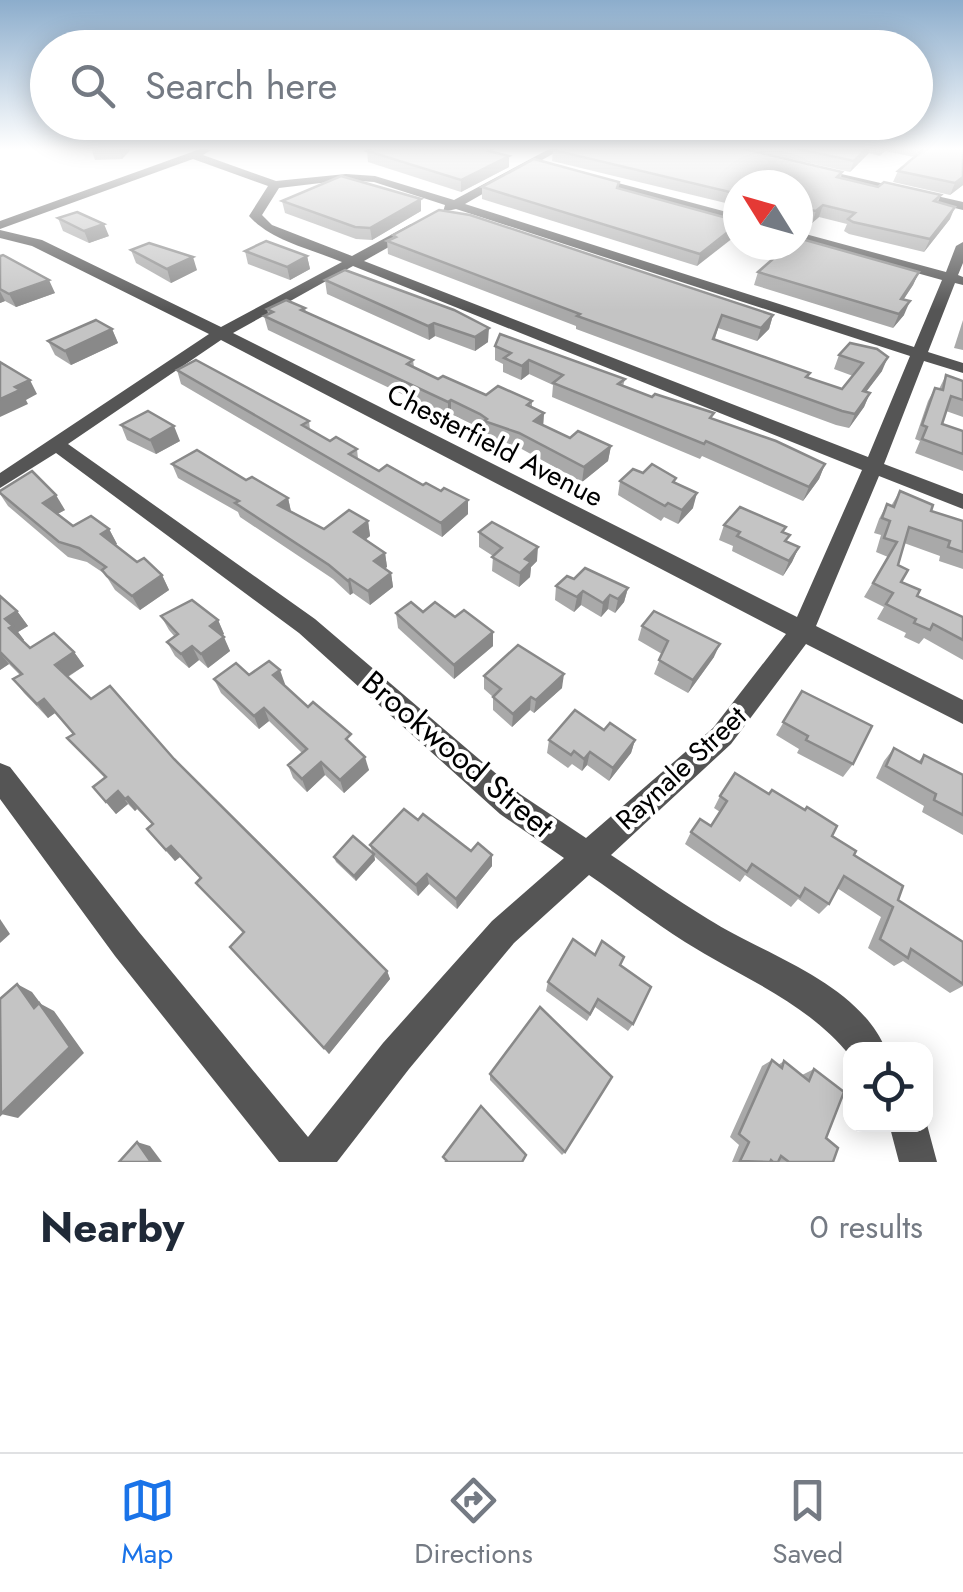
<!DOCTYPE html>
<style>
:root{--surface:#fff;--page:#f6f6f7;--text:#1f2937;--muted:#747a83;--line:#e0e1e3;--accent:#1a73e8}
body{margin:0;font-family:Jost,sans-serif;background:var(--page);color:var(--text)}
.controls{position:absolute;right:30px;bottom:30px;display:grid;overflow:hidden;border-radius:20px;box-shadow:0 5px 25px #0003}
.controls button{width:90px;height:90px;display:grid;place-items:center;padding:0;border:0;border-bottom:2px solid var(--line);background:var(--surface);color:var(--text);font:50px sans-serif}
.compass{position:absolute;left:723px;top:170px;width:90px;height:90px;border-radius:50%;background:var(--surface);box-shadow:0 5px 25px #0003;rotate:307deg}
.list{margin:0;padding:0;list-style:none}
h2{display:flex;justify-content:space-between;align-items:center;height:130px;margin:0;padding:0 40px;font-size:42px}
h2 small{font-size:32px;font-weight:400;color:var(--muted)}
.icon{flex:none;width:55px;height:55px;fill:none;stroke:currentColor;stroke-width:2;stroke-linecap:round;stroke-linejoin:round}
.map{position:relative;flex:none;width:963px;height:1162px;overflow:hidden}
.search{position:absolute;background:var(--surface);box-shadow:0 5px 25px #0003;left:30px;right:30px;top:30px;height:110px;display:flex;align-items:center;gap:25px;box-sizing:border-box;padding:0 35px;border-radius:55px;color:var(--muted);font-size:38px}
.sheet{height:290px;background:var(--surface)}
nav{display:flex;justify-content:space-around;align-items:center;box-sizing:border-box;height:140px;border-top:2px solid var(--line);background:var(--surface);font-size:28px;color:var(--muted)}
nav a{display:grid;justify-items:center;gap:5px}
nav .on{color:var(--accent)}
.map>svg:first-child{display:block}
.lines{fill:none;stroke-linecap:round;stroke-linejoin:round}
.minor{fill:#555;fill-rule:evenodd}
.wall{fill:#a9a9a9}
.shaded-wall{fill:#898989}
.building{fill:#c4c4c4;stroke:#898989;stroke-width:2.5}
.labels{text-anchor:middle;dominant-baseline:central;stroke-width:8;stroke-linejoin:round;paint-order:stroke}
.street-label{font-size:28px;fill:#000;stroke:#fff}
.near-street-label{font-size:32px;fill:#000;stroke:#fff}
</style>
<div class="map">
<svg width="963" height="1162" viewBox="0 0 963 1162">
<rect width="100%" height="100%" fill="#fff"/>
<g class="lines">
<g class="minor">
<path d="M203,148L211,150L203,155L276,181L346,174L375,176L454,200L551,148H563L465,204L914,347L942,280L798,240V232L946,272L956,246L963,242V263L958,275L963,277V285L955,283L928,352L963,363V373L924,361L884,464L963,494V509L879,476L816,626L963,700V724L806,644L731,744L611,855C643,876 675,899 708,919C765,955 858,982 886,1050H850V1056C807,1002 742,978 685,942C652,921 621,897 589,875L514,943L409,1069L337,1162H279L115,956L0,799V763L10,767L139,932L308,1137L383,1043L492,921L564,858L500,814L299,633L56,453L0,488V473L209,334L32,246L0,238V230L42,240L221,327L342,262C311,249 271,241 249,216L268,186L193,159L0,229V221ZM346,180L374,182L445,205L443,212L456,209L910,356L868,457L364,261L419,230V224H411L352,256L272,225L262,215L279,188ZM353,266L862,470L797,617L233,333ZM221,340L786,634L713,728L586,838L520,794L315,619L68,444Z"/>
<path d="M811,167L963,202V210L807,172Z"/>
<path d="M592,176L738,215V223L588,181Z"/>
<path d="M926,1121L937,1162H899L889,1124H926Z"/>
</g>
</g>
<g class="wall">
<path d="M91,148H132L122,159L95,160Z"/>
<path d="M742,148H963V185L950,195L893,182L898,171L914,157L885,151L880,156L869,153L850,172Z"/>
<path d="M553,150L842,172L841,178L878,187L941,195L938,202L950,219L924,252L849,234L844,231L847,224L819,217L812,223L798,221V185H738V206L552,161Z"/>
<path d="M367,151L495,152L509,156V167L461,192L368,162Z"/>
<path d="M482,187L618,188L738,221L697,266L482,199Z"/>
<path d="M421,199V211L372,240L356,239L285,213L282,201Z"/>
<path d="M58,218L109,236L89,243L63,231Z"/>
<path d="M393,235L773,315L769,329L757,341L718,328L715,339L810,373L808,377L842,389L853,376L834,369L839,355L882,371L866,392L870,393L864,407L849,428L836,425L576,329V326L388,254L387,241L393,238Z"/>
<path d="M131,250L197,270L171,283L136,263Z"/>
<path d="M245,251L307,256L310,269L290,280L248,264Z"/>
<path d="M0,256L55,293L16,307L5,301L0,303Z"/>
<path d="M758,272H919L913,285L904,299V315L893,328L754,285Z"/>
<path d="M325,280L488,342L475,351L435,336L429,340L327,294Z"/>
<path d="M305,308L306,312L413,360L414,367L438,379L486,395L532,401V407L544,413L543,425L570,438L611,446L608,461L582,482L518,447L484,435V432L480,428L451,414L448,416L268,330L264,316L268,314L267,309Z"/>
<path d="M963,320V350L954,348Z"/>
<path d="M112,329L118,343L71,365L55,355L48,341Z"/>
<path d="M495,346L625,379L623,386L712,419L825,464L819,479L803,501L702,456L700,459L552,397L553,385L529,374L521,380L503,372V364L495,360Z"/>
<path d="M177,370L309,421L310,430L330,441L357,449L358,459L379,471L468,500V514L442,537L181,384Z"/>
<path d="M946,375L963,381V417L946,411L942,424L963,431V471L915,453L920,441L915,439L928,401L935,388L939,389Z"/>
<path d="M121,425L180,441L156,454L127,440Z"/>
<path d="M172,464L246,480L288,498L291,511L324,529L368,521L370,536L365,540L385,553L387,567L385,568L391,573L393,587L370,605L353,593L350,595L333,579L240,517L238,512L178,478Z"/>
<path d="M643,473L675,483L693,508L678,524L664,517L661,521L618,495L620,481Z"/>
<path d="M900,491L931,511L963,521V569L939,561L940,556L904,543L898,565L901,582L917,596L963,617V660L924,638L919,644L904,637L906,633L877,619L884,607L864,597L888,557L876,552L881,535L874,533L879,519L887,504L891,506Z"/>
<path d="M0,494L65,510L57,514L73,526L109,529L117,544L115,545L137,562L162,575L169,590L140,610L115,590L105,574L87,562L68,557L8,506Z"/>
<path d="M724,525L786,527L783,533L787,542L799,547L792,562L783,576L732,551L733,546L719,540Z"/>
<path d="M479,532L537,561L531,567L530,577L519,587L492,571L493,556L479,547Z"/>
<path d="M574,579L628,588L624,602L615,613L608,609L601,617L581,605L574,612L555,600L556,586Z"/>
<path d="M0,596L17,611L28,626L18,632L24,640L22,641L30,648L74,652L84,666L68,677L91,699L174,759L387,971L390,979L329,1054L230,947L243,933L196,883L200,878L180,857L175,861L156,840L147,829L152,824L137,809L135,811L128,804L116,814L93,787L105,778L67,738L74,734L55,713L48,718L24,693L13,679L20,675L9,664L0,670Z"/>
<path d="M423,612L455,617L493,632V646L454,679L398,628L396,613Z"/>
<path d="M161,616L218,620L224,634L222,635L230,651L208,668L199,660L189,668L175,656L167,642L175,637L169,630Z"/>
<path d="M642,626L714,657L688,693L654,674L662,654L638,640Z"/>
<path d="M249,675L285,684L283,685L354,747L369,770L344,793L325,775L307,792L293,778L288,765L302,753L269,721L259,729L221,693L214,679Z"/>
<path d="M484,676L562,688L534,713L530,710L512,727L493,710V697L484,689Z"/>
<path d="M802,691L853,764L843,777L797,753L799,749L776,735Z"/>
<path d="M604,730L635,740L631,753L609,781L587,765L582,771L572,764L568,768L547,753L549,740Z"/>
<path d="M894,748L919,761L924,755L963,775V835L922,812L924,806L876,778L884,761Z"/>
<path d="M720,796L832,836L854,855L898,900L963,942V986L950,993L903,961L894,966L868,948L881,917L837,888L829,904L819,914L798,899L791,907L745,875L740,882L685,844L691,832L711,826L720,812L714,808Z"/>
<path d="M418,820L471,851L492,855V866L457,909L429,884L418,896L374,856L375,860L356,881L336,862L334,857L373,854L370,845Z"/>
<path d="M595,955L620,965L633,1024L628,1031L595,1007L587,1021L546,991L548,982Z"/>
<path d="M772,1060L778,1065L784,1061L802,1075L814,1069L826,1138L833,1162H732L739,1145L730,1137L762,1066Z"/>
<path d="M490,1074L565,1152L562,1155L490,1080Z"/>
</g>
<g class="shaded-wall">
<path d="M118,148H132L122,159Z"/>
<path d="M867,148H871L869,153L850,172L854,161Z"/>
<path d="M509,156V167L461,192V180Z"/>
<path d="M963,177V185L950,195L955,183Z"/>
<path d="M421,199V211L372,240L370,228Z"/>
<path d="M823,205L819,217L812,223L816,211Z"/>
<path d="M955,207L950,219L924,252L930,239Z"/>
<path d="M104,224L109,236L89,243L84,231Z"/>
<path d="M738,224V234L697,266L700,254Z"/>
<path d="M307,256L310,269L290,280L287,267Z"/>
<path d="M193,257L197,270L171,283L167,269Z"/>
<path d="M919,272L913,285L895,312L901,299Z"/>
<path d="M49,280L55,293L16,307L9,294Z"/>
<path d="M0,291L5,301L0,303Z"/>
<path d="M910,301L904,315L893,328L899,314Z"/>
<path d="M773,315L769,329L757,341L761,328Z"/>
<path d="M434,323L435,336L429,340L428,326Z"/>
<path d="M489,328L488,342L475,351V337Z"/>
<path d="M112,329L118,343L71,365L65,351Z"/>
<path d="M888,357L882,371L856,405L863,391Z"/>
<path d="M529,360V374L521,380L522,366Z"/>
<path d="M30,380L37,394L26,400L28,404L0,417V399L15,387Z"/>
<path d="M870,393L864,407L849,428L855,414Z"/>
<path d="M451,400V414L448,416V402Z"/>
<path d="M544,413L543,427L534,421Z"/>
<path d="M174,426L180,441L156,454L150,440Z"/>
<path d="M611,446L608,461L582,482L584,467Z"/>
<path d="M825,464L819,479L803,501L809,487Z"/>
<path d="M697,493L693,508L678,524L682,510Z"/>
<path d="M56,495L65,510L52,517L43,503Z"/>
<path d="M288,498L291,512L278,505Z"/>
<path d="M468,500V514L442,537L441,523Z"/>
<path d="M368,521L370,536L357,546L354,532Z"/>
<path d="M109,529L117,544L109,549L101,534Z"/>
<path d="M538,547L537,561L531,567L530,577L519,587L520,573L525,559Z"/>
<path d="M799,547L792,562L783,576L789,561Z"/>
<path d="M385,553L387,567L376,575L374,561Z"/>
<path d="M391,573L393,587L370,605L368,591Z"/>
<path d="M162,575L169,590L140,610L132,596Z"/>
<path d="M350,579L353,593L350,595L348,581Z"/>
<path d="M628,588L624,602L615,613L618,599Z"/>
<path d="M583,591L581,605L574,612L577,597Z"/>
<path d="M610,595L608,609L601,617L603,603Z"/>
<path d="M17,611L28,626L18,632L24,640L20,642L9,628L5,619Z"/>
<path d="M218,620L224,634L217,640L210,626Z"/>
<path d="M493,632V646L454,679V665Z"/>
<path d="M224,637L230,651L208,668L201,654Z"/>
<path d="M720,644L714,657L688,693L693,680Z"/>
<path d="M192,646L199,660L189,668L181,654Z"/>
<path d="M74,652L84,666L65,678L55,665Z"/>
<path d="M0,653L9,664L0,670Z"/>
<path d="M280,670L285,684L278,689L273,675Z"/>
<path d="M564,674L562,688L534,713L536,700Z"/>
<path d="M531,697L530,710L512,727L513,714Z"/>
<path d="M44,699L55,713L48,718L37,704Z"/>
<path d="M264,708L269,721L259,729L254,716Z"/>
<path d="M635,740L631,753L609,781L613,768Z"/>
<path d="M590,752L587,765L582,771L584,759Z"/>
<path d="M365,757L369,770L344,793L340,780Z"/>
<path d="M321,762L325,775L307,792L302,779Z"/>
<path d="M118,791L128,804L116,814L106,802Z"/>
<path d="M128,797L137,809L135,811L125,799Z"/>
<path d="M171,846L180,857L175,861L166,850Z"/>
<path d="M374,854L375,860L356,881L354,876Z"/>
<path d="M492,855V866L457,909L456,899Z"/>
<path d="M427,874L429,884L418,896L416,885Z"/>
<path d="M0,919L10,934L0,943Z"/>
<path d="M387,971L390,979L329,1054L324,1048Z"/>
<path d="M17,984L32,992L41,1004L54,1011L84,1053L18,1118L1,1114L34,1008Z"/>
<path d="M137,1142L150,1146L162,1162H151Z"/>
</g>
<g class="building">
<path d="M373,148H495L489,151L509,156L461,180L367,151Z"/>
<path d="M558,148H740L842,172L837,177L841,178L878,187L884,182L941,195L934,201L955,207L930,239L853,222L848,219L855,213L823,205L816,211L798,208V185H738V194L553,150Z"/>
<path d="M794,148H867L854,161Z"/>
<path d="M925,148H963V177L955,183L898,171Z"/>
<path d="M534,159L619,182L617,188L738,221V224L700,254L482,187Z"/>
<path d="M341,176L421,199L370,228L355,227L282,201Z"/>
<path d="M439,210L470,215L773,315L761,328L722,315L713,339L810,373L806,377L842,389L863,363L839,355L850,343L877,349L888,357L863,391L870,393L855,414L842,411L577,316L580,314L387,241L396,237L393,235Z"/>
<path d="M77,212L104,224L84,231L58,218Z"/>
<path d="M798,238L919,272L901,299L910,301L899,314L758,272L789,245H798Z"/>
<path d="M266,241L307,256L287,267L245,251Z"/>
<path d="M149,243L193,257L167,269L131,250Z"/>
<path d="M3,255L49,280L9,294L0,289V256Z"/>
<path d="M345,270L454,310L489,328L475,337L434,323L428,326L325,280Z"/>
<path d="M286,300L305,308L301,310L413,360L407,364L438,379L443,376L486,395L498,386L532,401L527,405L544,413L534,421L570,438L578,431L611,446L584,467L519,433L484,421L487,419L480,414L451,400L448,402L264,316L273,312L267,309Z"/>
<path d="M96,320L112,329L65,351L48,341Z"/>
<path d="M500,334L625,379L618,384L652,397L655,394L714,413L710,418L776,441L825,464L809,487L706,441L704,444L553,383L563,375L529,360L522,366L504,358L511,353L495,346Z"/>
<path d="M196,360L309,421L302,425L330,441L336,437L357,449L349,454L379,471L387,465L423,485L426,483L441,491L444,488L468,500L441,523L177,370Z"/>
<path d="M0,362L30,380L15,387L20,390L0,399Z"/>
<path d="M946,375L963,381V400L951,396L942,424L963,431V454L922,439L927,427L922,425L935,388L943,390Z"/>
<path d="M148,411L174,426L150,440L121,425Z"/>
<path d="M197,450L246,480L252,477L288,498L278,505L324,529L349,510L368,521L354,532L385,553L374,561L391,573L368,591L350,579L348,581L329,565L235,503L239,501L172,464Z"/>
<path d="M652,464L676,478L673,482L697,493L682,510L668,503L665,506L620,481L633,469L643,473Z"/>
<path d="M32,471L56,495L43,503L73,526L91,516L109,529L101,534L137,562L144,558L162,575L132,596L107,576L102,570L106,567L79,548L59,542L0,493V491Z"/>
<path d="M900,491L933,505L931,511L963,521V552L948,547L950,541L909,527L898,565L908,570L901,582L920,590L917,596L963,617V640L933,624L930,630L914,623L916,619L886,604L893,593L873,583L897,542L884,538L890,521L882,518L887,504L894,507Z"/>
<path d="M740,507L786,527L782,532L790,535L785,541L799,547L789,561L737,536L740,532L724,525Z"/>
<path d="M492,522L538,547L525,559L531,562L520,573L492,557L502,548L479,532Z"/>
<path d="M585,568L628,588L618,599L610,595L603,603L583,591L577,597L556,586L567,576L574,579Z"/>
<path d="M0,596L17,611L5,619L13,626L9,628L30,648L54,633L74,652L55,665L91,699L110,686L174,759L387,971L324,1048L230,947L244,932L196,883L201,878L171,846L166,850L147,829L153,824L128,797L125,799L118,791L106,802L93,787L106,777L67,738L74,734L44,699L37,704L13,679L22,674L0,652Z"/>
<path d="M192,600L218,620L210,626L224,637L201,654L192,646L181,654L167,642L178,634L161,616Z"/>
<path d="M411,602L423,612L435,602L455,617L464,610L493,632L454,665L396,613Z"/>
<path d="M654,611L720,644L693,680L659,660L668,641L642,626Z"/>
<path d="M518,645L564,674L536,700L531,697L513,714L493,697L501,689L484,676Z"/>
<path d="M269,661L280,670L273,675L308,707L313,702L338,723L351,734L346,739L365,757L340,780L321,762L302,779L288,765L307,749L264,708L254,716L214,679L236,663L249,675Z"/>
<path d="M802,691L872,726L853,764L806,740L808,736L783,722Z"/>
<path d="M575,710L604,730L610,723L635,740L613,768L590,752L584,759L574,751L571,755L549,740Z"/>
<path d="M894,748L921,763L924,755L963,775V815L934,800L936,794L886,766Z"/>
<path d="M735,773L769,794L772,790L805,810L807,807L837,826L832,836L856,851L854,855L903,886L898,900L963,942V984L911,949L908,958L880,939L893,907L844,876L829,904L805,888L800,897L752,864L747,872L691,832L700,819L711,826L727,801L720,796Z"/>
<path d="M404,809L418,820L423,814L471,851L478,843L492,855L456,899L427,874L416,885L370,845Z"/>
<path d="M353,836L374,854L354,876L334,857Z"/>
<path d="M573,939L595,955L602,941L624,957L620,965L651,987L633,1024L598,999L590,1014L548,982Z"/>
<path d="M17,984L34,1008L39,1003L70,1047L1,1114L0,999Z"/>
<path d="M540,1007L612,1077L565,1152L490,1074Z"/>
<path d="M772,1060L782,1068L784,1061L809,1081L814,1069L844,1092L826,1138L838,1148L833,1162H789L781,1156L778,1162H773L771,1160L770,1162L740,1161L749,1142L739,1134Z"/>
<path d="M481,1106L526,1155L522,1162H446L447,1161L443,1157Z"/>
<path d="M137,1142L151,1162H119Z"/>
</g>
<linearGradient id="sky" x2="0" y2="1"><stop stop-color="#8cadcc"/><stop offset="0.48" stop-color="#fff"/><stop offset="1" stop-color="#fff" stop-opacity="0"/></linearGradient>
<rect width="963" height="310" fill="url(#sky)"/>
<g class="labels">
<g class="street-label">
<text transform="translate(495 445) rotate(27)">Chesterfield Avenue</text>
<text transform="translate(681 768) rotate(-43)">Raynale Street</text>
</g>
<g class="near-street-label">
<text transform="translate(458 754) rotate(40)">Brookwood Street</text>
</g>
</g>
</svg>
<div class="controls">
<button><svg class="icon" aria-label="locate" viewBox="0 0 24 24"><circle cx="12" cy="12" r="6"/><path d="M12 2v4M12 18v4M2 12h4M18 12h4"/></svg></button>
</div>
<svg class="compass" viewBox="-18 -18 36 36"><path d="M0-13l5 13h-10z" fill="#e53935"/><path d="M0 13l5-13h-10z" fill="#747a83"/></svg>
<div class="search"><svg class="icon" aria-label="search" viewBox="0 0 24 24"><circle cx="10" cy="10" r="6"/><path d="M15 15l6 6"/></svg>Search here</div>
</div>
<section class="sheet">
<h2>Nearby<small>0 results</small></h2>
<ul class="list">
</ul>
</section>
<nav>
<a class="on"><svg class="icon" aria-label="map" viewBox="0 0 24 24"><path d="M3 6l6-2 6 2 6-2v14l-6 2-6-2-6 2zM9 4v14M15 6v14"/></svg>Map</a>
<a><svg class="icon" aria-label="directions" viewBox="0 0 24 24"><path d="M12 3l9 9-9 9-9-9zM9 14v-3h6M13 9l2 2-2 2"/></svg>Directions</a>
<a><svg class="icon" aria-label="saved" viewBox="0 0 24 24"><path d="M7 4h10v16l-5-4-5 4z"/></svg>Saved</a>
</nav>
